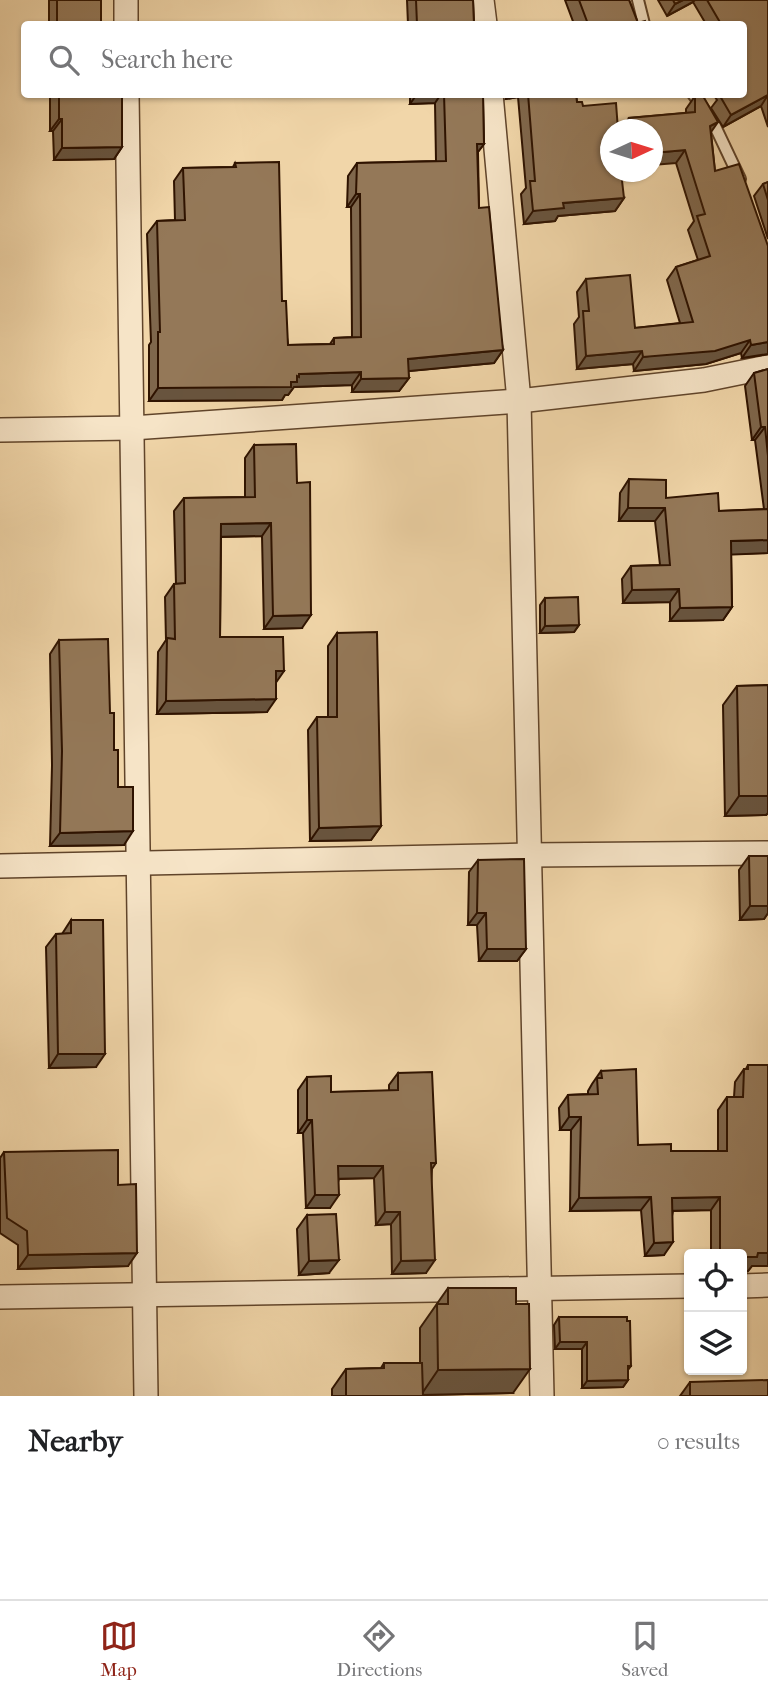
<!DOCTYPE html>
<style>
:root{--surface:#fff;--page:#f6f6f6;--text:#202124;--muted:#757577;--line:#e0e0e0;--accent:#8f2418}
body{margin:0;font-family:"IM FELL French Canon",serif;background:var(--page);color:var(--text)}
.controls{position:absolute;right:21px;bottom:21px;display:grid;overflow:hidden;border-radius:7px;box-shadow:0 2px 5px #0004}
.controls button{width:63px;height:63px;display:grid;place-items:center;padding:0;border:0;border-bottom:2px solid var(--line);background:var(--surface);color:var(--text);font:35px sans-serif}
.compass{position:absolute;left:600px;top:119px;width:63px;height:63px;border-radius:50%;background:var(--surface);box-shadow:0 2px 5px #0004;rotate:86deg}
.list{margin:0;padding:0;list-style:none}
h2{display:flex;justify-content:space-between;align-items:center;height:91px;margin:0;padding:0 28px;font-size:30px}
h2 small{font-size:23px;font-weight:400;color:var(--muted)}
.icon{flex:none;width:38px;height:38px;fill:none;stroke:currentColor;stroke-width:2;stroke-linecap:round;stroke-linejoin:round}
.map{position:relative;flex:none;width:768px;height:1396px;overflow:hidden}
.search{position:absolute;background:var(--surface);box-shadow:0 2px 5px #0004;left:21px;right:21px;top:21px;height:77px;display:flex;align-items:center;gap:18px;box-sizing:border-box;padding:0 24px;border-radius:7px;color:var(--muted);font-size:26px}
.sheet{height:203px;background:var(--surface)}
nav{display:flex;justify-content:space-around;align-items:center;box-sizing:border-box;height:98px;border-top:2px solid var(--line);background:var(--surface);font-size:19px;color:var(--muted)}
nav a{display:grid;justify-items:center;gap:4px}
nav .on{color:var(--accent)}
.map>svg:first-child{display:block}
.lines{fill:none;stroke-linecap:round;stroke-linejoin:round}
.lane-casing{stroke:#60442a;stroke-width:14}
.street-casing{stroke:#60442a;stroke-width:26}
.lane{stroke:#f6e4c7;stroke-width:10}
.street{stroke:#f6e4c7;stroke-width:23}
.wall{fill:#7f674c;stroke:#2f1300;stroke-width:2}
.shaded-wall{fill:#68543e;stroke:#2f1300;stroke-width:2}
.building{fill:#947858;stroke:#2f1300;stroke-width:2}
</style>
<div class="map">
<svg width="768" height="1396" viewBox="0 0 768 1396">
<rect width="100%" height="100%" fill="#f1d6a9"/>
<filter id="stains"><feTurbulence type="fractalNoise" baseFrequency=".00286" numOctaves="4"/><feColorMatrix values="0 0 0 0 .2 0 0 0 0 .09 0 0 0 0 .02 0 0 0 .5 -.17"/></filter>
<radialGradient id="worn" r=".72"><stop offset=".6" stop-color="#630" stop-opacity="0"/><stop offset="1" stop-color="#630" stop-opacity=".3"/></radialGradient>
<g class="lines">
<g class="lane-casing">
<g id="lane">
<path d="M638,0L644,24"/>
<path d="M693,94L714,124L740,179"/>
</g>
</g>
<g class="street-casing">
<g id="street">
<path d="M126,0V24"/>
<path d="M482,0L485,24"/>
<path d="M127,94L146,1396"/>
<path d="M491,94L519,401L542,1396"/>
<path d="M0,430L132,428L519,401L704,380L768,367"/>
<path d="M0,866L529,855L768,853"/>
<path d="M742,1286L768,1285"/>
<path d="M0,1297L689,1286"/>
</g>
</g>
<use href="#lane" class="lane"/>
<use href="#street" class="street"/>
</g>
<g class="wall">
<rect x="49" y="0" width="52" height="24"/>
<path d="M407,0H473L474,24H408Z"/>
<path d="M565,0H629L638,23L646,24H574Z"/>
<path d="M658,0H768V127L761,106L723,127L711,108L717,100L713,94H744V24H706L693,2L667,16Z"/>
<path d="M44,94H122V147L114,159L54,160L53,131H50V97H44Z"/>
<path d="M410,94H485L483,98L484,144L478,152L479,208L503,350L494,363L408,371L409,378L399,391L352,392V385L294,387L288,395H285L282,400L149,401V345L151,342L147,234L157,221L175,220L174,181L183,168L233,167L235,163L282,301L288,345L330,344L334,338L352,337L351,207H347L348,176L357,163L436,161L435,103L410,104Z"/>
<path d="M504,94H576L577,102L583,106L624,198L615,211L558,216L555,221L524,224L521,194L526,188L518,97L506,99Z"/>
<path d="M695,96L711,133L715,171L768,354L742,358L741,353L706,364L634,371L633,364L577,369L574,324L579,317L577,292L586,279L635,328L680,323L667,280L676,267L698,260L688,230L694,221L676,163L653,130H621L629,118L686,113V109Z"/>
<path d="M768,182V239L754,196L763,184Z"/>
<path d="M768,369V553L731,554L732,607L723,620L670,621V602L623,603L622,579L631,566L660,565L655,521H619L620,493L629,479L666,498L719,511L764,509L755,440H752L745,386L754,373Z"/>
<path d="M254,445L302,628L264,629L262,536L221,537L220,637L276,682L267,712L157,714L158,652L166,640L165,597L174,584H176L174,511L184,498L245,497V458Z"/>
<path d="M545,598L579,625L574,632L540,633V605Z"/>
<path d="M337,633L381,826L371,840L310,841L308,730L317,717H328V646Z"/>
<path d="M59,640L110,713L124,845L50,846L52,765L50,654Z"/>
<path d="M768,685V813L766,815L725,816L723,705L737,686Z"/>
<path d="M749,856H768V913L764,919L740,920L739,870Z"/>
<path d="M478,860L526,949L517,961H479L477,925H468L469,872Z"/>
<path d="M71,920L96,1067L49,1068L46,947L56,934H62Z"/>
<path d="M748,1065H768V1266H752L748,1271L742,1254H711V1210L673,1211L664,1255L645,1256L641,1210L570,1211L571,1130H560L559,1108L568,1095L588,1094V1091L592,1084L601,1071L638,1145L671,1151H718V1110L727,1097H734L735,1082L744,1069H746Z"/>
<path d="M398,1073L436,1163L432,1169L426,1273L392,1274L391,1224L376,1225L374,1178L339,1179L330,1208H306L303,1133H298V1090L307,1077L331,1092L389,1091V1085Z"/>
<path d="M4,1152L118,1185L128,1266L18,1269V1245L0,1233V1158Z"/>
<path d="M307,1215L329,1273L299,1275L297,1229Z"/>
<path d="M448,1288L513,1393L423,1395V1396H332V1389L346,1369L381,1368L384,1363H420V1328Z"/>
<path d="M559,1317L631,1366L628,1370V1380L623,1387L582,1388V1349H555L554,1325Z"/>
<path d="M690,1382L768,1396H680Z"/>
</g>
<g class="shaded-wall">
<path d="M683,0H695L693,2L667,16L675,4Z"/>
<path d="M417,94H441L435,103L410,104Z"/>
<path d="M509,94H520L518,97L506,99Z"/>
<path d="M768,95L761,106L723,127L731,115Z"/>
<path d="M59,119H62L53,131H50Z"/>
<path d="M718,122L709,135L710,126Z"/>
<path d="M477,144H484L474,157Z"/>
<path d="M122,147L114,159L54,160L62,148Z"/>
<path d="M685,150L676,163L653,165V153Z"/>
<path d="M356,194H360L351,207H347Z"/>
<path d="M624,198L615,211L558,216L555,221L524,224L533,211L563,203Z"/>
<path d="M750,340L741,353L706,364L634,371L643,357Z"/>
<path d="M768,342V354L742,358L751,345Z"/>
<path d="M503,350L494,363L399,372L408,359Z"/>
<path d="M642,351L633,364L577,369L586,356Z"/>
<path d="M361,372L352,385L294,387L288,395H285L282,400L149,401L158,388L299,374Z"/>
<path d="M409,378L399,391L352,392L361,379Z"/>
<path d="M761,427H765L755,440H752Z"/>
<path d="M628,508H665L655,521H619Z"/>
<path d="M271,523L262,536L212,537L221,524Z"/>
<path d="M768,540V553L722,555L731,541Z"/>
<path d="M679,589L670,602L623,603L632,590Z"/>
<path d="M732,607L723,620L670,621L680,608Z"/>
<path d="M311,615L302,628L264,629L273,616Z"/>
<path d="M579,625L574,632L540,633L545,626Z"/>
<path d="M276,671H284L275,684Z"/>
<path d="M276,699L267,712L157,714L166,701Z"/>
<path d="M739,796H768V813L766,815L725,816Z"/>
<path d="M381,826L371,840L310,841L319,828Z"/>
<path d="M133,831L124,845L50,846L60,833Z"/>
<path d="M750,906H768V913L764,919L740,920Z"/>
<path d="M477,913H486L477,925H468Z"/>
<path d="M487,949H526L517,961H479Z"/>
<path d="M58,1054H105L96,1067L49,1068Z"/>
<path d="M569,1117H581L571,1130H560Z"/>
<path d="M307,1120H312L303,1133H298Z"/>
<path d="M338,1166H383L374,1178L329,1179Z"/>
<path d="M315,1195H339L330,1208H306Z"/>
<path d="M651,1197L641,1210L570,1211L579,1198Z"/>
<path d="M720,1197L711,1210L663,1211L672,1198Z"/>
<path d="M385,1212H400L391,1224L376,1225Z"/>
<path d="M673,1242L664,1255L645,1256L654,1243Z"/>
<path d="M137,1253L128,1266L18,1269L28,1255Z"/>
<path d="M758,1253H768V1266H752L748,1271H742V1257Z"/>
<path d="M339,1260L329,1273L299,1275L309,1261Z"/>
<path d="M435,1260L426,1273L392,1274L401,1261Z"/>
<path d="M560,1342H587L582,1349H555Z"/>
<path d="M530,1369L513,1393L421,1395L438,1370Z"/>
<path d="M628,1380L623,1387L582,1388L587,1381Z"/>
</g>
<g class="building">
<rect x="57" y="0" width="44" height="24"/>
<path d="M416,0H473L474,24H417Z"/>
<path d="M579,0H629L638,23L645,21L646,24H588Z"/>
<path d="M673,0H683L675,4Z"/>
<path d="M707,0H768V95L731,115L720,96L744,94V24H721Z"/>
<path d="M59,94H122V147L62,148V119H59Z"/>
<path d="M444,94H483L484,144H477L479,208L489,207L503,350L408,359L409,378L361,379V372L299,374V377L297,376V382H291V387L158,388V332H160L157,221L185,220L183,168L236,167L235,163L279,162L282,301H286L288,345L334,344V338L361,337L360,194H356L357,163L446,161Z"/>
<path d="M528,94H576L577,102H582L583,106L616,103L618,130H611V172H621L624,198L563,203L564,208L533,211L530,181H535Z"/>
<path d="M695,96H703L718,122L710,126L715,171L739,164L768,246V342L751,345L750,340L715,351L643,357L642,351L586,356L583,311H589L586,279L630,275L635,328L693,322L676,267L710,256L697,216L705,214L685,150L653,153V130H633L629,118L695,112Z"/>
<path d="M768,182V200L763,184Z"/>
<path d="M768,369V456L765,427H761L754,373Z"/>
<path d="M296,444L297,483L310,482L311,615L273,616L271,523L221,524L220,637H283L284,671H276V699L166,701L167,638L175,639L174,584L185,583L184,498L255,497L254,445Z"/>
<path d="M629,479L666,480V498L718,493L719,511L768,509V540L731,541L732,607L680,608L679,589L632,590L631,566L670,565L665,508H628Z"/>
<path d="M578,597L579,625L545,626V598Z"/>
<path d="M377,632L381,826L319,828L317,717H337V633Z"/>
<path d="M108,639L110,713H114V750H118V787H133V831L60,833L62,751L59,640Z"/>
<path d="M768,685V796H739L737,686Z"/>
<path d="M749,856H768V906H750Z"/>
<path d="M524,859L526,949H487L486,913H477L478,860Z"/>
<path d="M71,920H103L105,1054H58L56,934L71,933Z"/>
<path d="M748,1065H768V1253H758L757,1257H742V1254H720V1197L672,1198L673,1242L654,1243L651,1197L579,1198L581,1117H569L568,1095L598,1094L597,1078H602L601,1071L636,1069L638,1145L671,1144V1151H727V1097H743L744,1069H748Z"/>
<path d="M432,1072L436,1163H431L435,1260L401,1261L400,1212H385L383,1166H338L339,1195H315L312,1120H307V1077L331,1076V1092L398,1090V1073Z"/>
<path d="M118,1150V1185L136,1184L137,1253L28,1255L27,1231L7,1218L4,1152Z"/>
<path d="M336,1214L339,1260L309,1261L307,1215Z"/>
<path d="M448,1288H516V1304H529L530,1369L438,1370L437,1304H448Z"/>
<path d="M559,1317H627V1321H630L631,1366H628V1380L587,1381V1342H560Z"/>
<path d="M384,1363H422L423,1396H346V1369L384,1368Z"/>
<path d="M768,1380V1396H690V1382Z"/>
</g>
<rect width="100%" height="100%" filter="url(#stains)"/>
<rect width="100%" height="100%" fill="url(#worn)"/>
</svg>
<div class="controls">
<button><svg class="icon" aria-label="locate" viewBox="0 0 24 24"><circle cx="12" cy="12" r="6"/><path d="M12 2v4M12 18v4M2 12h4M18 12h4"/></svg></button>
<button><svg class="icon" aria-label="layers" viewBox="0 0 24 24"><path d="M12 4l9 5-9 5-9-5zM3 14l9 5 9-5"/></svg></button>
</div>
<svg class="compass" viewBox="-18 -18 36 36"><path d="M0-13l5 13h-10z" fill="#e53935"/><path d="M0 13l5-13h-10z" fill="#757577"/></svg>
<div class="search"><svg class="icon" aria-label="search" viewBox="0 0 24 24"><circle cx="10" cy="10" r="6"/><path d="M15 15l6 6"/></svg>Search here</div>
</div>
<section class="sheet">
<h2>Nearby<small>0 results</small></h2>
<ul class="list">
</ul>
</section>
<nav>
<a class="on"><svg class="icon" aria-label="map" viewBox="0 0 24 24"><path d="M3 6l6-2 6 2 6-2v14l-6 2-6-2-6 2zM9 4v14M15 6v14"/></svg>Map</a>
<a><svg class="icon" aria-label="directions" viewBox="0 0 24 24"><path d="M12 3l9 9-9 9-9-9zM9 14v-3h6M13 9l2 2-2 2"/></svg>Directions</a>
<a><svg class="icon" aria-label="saved" viewBox="0 0 24 24"><path d="M7 4h10v16l-5-4-5 4z"/></svg>Saved</a>
</nav>
